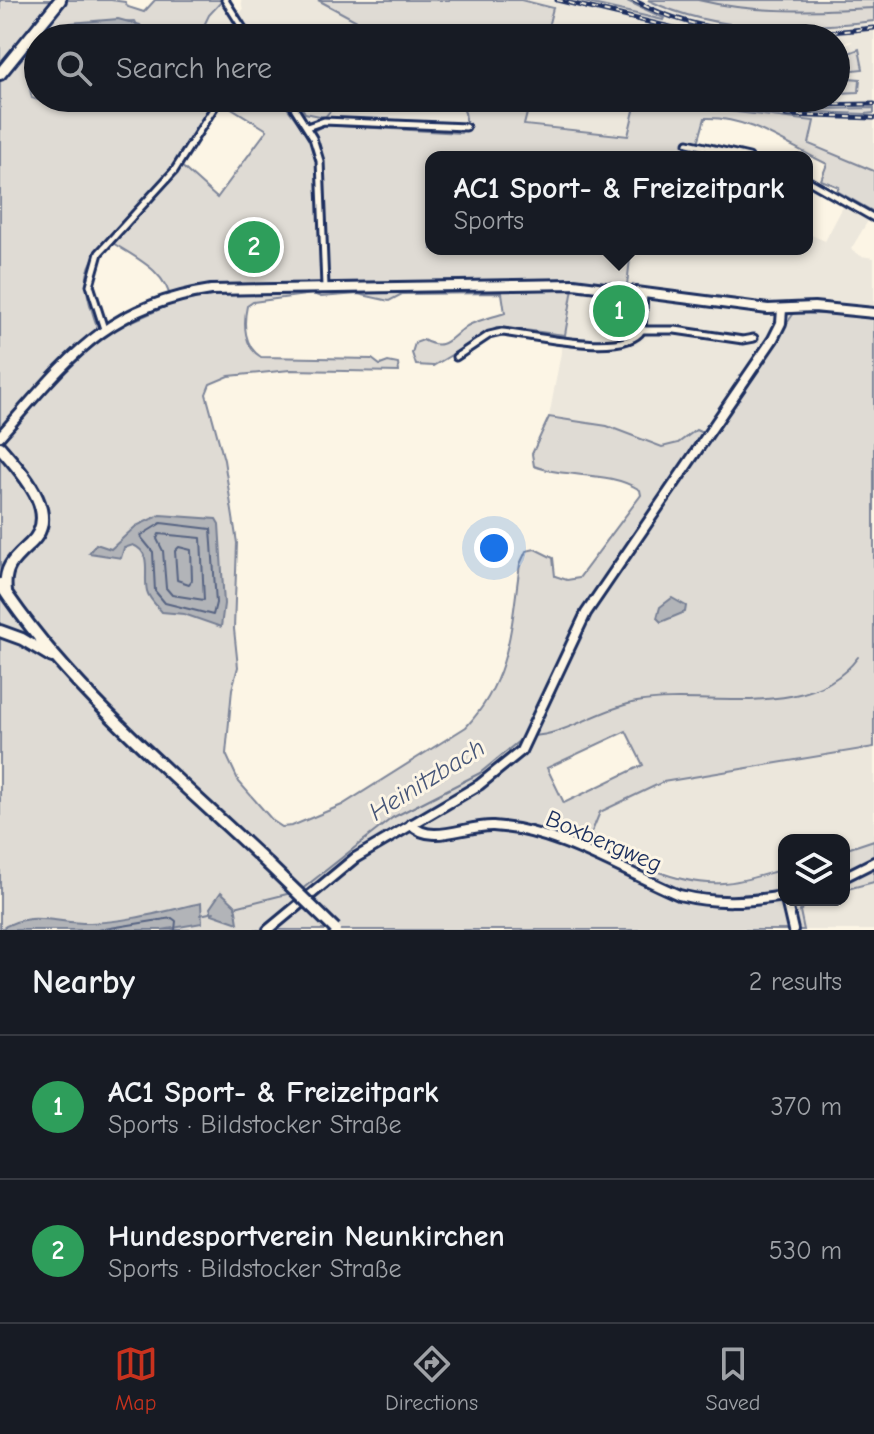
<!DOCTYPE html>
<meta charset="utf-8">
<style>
:root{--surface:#171b24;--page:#20242c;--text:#f1f3f6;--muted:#9ea1a6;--line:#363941;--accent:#c8321e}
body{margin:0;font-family:"Comic Neue",sans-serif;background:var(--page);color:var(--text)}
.controls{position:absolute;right:24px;bottom:24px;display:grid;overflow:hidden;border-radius:16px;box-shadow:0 2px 6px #0004}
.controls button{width:72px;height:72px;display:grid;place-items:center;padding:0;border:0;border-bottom:2px solid var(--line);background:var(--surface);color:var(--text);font:40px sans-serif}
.you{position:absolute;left:494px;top:548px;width:28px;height:28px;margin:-20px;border:6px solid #fff;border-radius:50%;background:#1a73e8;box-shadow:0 0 0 12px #1a73e833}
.badge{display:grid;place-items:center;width:52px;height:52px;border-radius:50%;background:var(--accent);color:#fff;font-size:26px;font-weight:700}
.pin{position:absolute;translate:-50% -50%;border:4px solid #fff;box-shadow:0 2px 8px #0006}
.popup{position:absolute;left:425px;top:151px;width:388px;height:104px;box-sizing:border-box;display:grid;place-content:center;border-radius:16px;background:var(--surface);filter:drop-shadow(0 2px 6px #0005);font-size:26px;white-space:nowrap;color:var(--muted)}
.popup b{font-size:30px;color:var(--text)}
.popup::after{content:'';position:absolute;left:50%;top:100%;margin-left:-16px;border:16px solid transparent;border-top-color:var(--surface)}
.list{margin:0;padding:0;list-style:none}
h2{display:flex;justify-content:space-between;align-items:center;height:104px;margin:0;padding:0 32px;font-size:34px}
h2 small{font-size:26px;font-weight:400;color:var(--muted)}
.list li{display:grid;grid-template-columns:52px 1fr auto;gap:24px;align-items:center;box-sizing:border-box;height:144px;padding:0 32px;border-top:2px solid var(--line)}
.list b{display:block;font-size:30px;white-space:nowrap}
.list p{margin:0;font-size:26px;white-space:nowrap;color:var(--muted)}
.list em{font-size:26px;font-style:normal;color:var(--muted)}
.icon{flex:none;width:44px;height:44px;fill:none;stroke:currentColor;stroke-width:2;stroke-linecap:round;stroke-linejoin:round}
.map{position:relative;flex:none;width:874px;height:930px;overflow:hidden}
.search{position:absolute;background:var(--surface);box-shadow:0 2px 6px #0004;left:24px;right:24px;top:24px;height:88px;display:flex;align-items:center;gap:20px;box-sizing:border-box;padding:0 28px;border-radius:44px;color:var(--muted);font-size:30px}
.sheet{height:392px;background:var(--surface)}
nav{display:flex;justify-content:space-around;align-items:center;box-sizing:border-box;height:112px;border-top:2px solid var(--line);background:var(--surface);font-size:22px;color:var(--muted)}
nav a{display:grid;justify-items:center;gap:4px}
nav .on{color:var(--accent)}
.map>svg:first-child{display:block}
.built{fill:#ece7dc}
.green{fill:#dfdbd4;stroke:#7d8599;stroke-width:2;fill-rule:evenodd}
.water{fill:#b2b4b8;stroke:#767f94;stroke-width:2}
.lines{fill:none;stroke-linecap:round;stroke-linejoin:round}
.shore{stroke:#576482;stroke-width:2}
.stream{stroke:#767f94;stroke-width:2}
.street-casing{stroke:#1b2f5e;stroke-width:11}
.secondary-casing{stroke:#1b2f5e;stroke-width:14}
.highway-casing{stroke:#1b2f5e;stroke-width:16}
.street{stroke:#fcf5e5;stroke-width:5}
.secondary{stroke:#fcf5e5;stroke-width:8}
.highway{stroke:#fcf5e5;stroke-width:10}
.rail-casing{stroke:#1b2f5e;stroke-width:5}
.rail{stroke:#fcf5e5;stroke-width:2;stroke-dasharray:6;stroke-linecap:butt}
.highway-bridge-casing{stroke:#1b2f5e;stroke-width:16;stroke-linecap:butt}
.highway-bridge{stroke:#fcf5e5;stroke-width:10}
.labels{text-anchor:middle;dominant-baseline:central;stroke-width:6;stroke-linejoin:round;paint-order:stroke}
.street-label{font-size:24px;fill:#1b2f5e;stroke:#fcf5e5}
.water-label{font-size:26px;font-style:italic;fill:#485779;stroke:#fcf5e5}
</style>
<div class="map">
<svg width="874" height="930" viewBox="0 0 874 930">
<rect width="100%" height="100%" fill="#fcf5e5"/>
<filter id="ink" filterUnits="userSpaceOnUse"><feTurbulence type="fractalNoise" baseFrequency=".0125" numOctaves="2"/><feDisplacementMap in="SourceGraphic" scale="16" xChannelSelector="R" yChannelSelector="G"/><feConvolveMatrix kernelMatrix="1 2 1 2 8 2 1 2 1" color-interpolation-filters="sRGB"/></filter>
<g filter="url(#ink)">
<g class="built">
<path d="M223,0H229L239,14L243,10L241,0H318L382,34L380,38H198L209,15Z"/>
<path d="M521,0H575L663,20L625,0H648L708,21L744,27L800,28L874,21V108L772,110L874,113V171L809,143L813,121L640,101L641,98L838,100L839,93L859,91L860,79L836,77V72L863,69L859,50L836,58V50L853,41L836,43V38H683L651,31L649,38H545L553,8Z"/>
<path d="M280,98H309L303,101L327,115L352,98H451L463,105L466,111L464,131L324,125L307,135Z"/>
<path d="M531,98H637L628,136L524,125Z"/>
<path d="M844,205L869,219L851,249L861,256L874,258V316L815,313L789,318L709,437L696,430L678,443L662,447L607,426L549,417L573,288L627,285L630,250L807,249V233L825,241Z"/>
<path d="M874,747V840L844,850V840H784V869L725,883L695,882L638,862L590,834L600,813L663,782Z"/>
<path d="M874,882V930H804L800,911L805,903L844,900V890Z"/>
</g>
<g class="green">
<path d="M0,0H111L125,2L128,7L144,12L155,0H223L209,15L198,38H144L135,21L71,23L55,38H38V64L28,80L32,98L47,103L77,98H280L307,135L324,125L461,133C470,119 466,105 451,98H531L524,125L628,136L637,98H640V101L814,121L809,144L874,171V212L837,191L839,187L821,180L827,164C788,146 749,116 705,118L694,157H431V249H671L631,250L626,294L573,288L565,335L498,327L433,366L416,365L412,353L415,343L423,340C446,352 449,338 467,326C478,320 493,317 505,313L502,293L402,294L389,301L358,294L321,297L313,294L253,302L247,306C243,324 244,347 261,357L372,359L380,365L388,362L398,364L399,372L290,370L229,376L210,384L206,394L224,460L237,543L234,629L238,667L232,689L226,754L239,782L273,821L282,827L292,826L342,805L466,727C511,679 511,626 520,564L526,551L535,549L553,558L555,576L567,580L579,578L641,495L640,490C608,470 568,479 534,466L532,454L549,417L607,426L662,447L678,443L696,430L709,436L794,313L874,316V747L663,782L600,812L591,834C623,861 680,886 723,883C743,882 765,874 784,869V900H812L800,911L804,930H0ZM217,99L267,130L217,198L178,163ZM108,240C134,257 167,270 172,304L103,334C96,326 95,321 92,311C82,281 85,263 108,240ZM626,731L643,765L564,803L547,768Z"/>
<path d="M318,0H521L553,8L545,38H380L381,34Z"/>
<path d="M575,0H625L664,18L663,20Z"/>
<path d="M648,0H874V21C797,29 720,35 648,0Z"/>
<path d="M859,49L863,69L836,72V58Z"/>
<path d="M836,77L860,79L859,92L839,93L838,100L738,102L677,98H836Z"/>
<path d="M309,98H352L332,109L325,117L305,113L300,104Z"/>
<path d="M874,108V113L865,114L769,110Z"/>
<path d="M874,840V882L844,890V850Z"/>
</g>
<g class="water">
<path d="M118,19L140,25L145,31L144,38H55L71,23Z"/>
<path d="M160,515L216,519L219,524L224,604L221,627L184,614L162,612C157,606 149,599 147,591C143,574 153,553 133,545L124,548L121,558L89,553L96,544L111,549L136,526Z"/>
<path d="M672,598L686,606L685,612L661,622L657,618L660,607Z"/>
<path d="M221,892L235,905L238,923L212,914L210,908Z"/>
<path d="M201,903L202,923L162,930H0C28,909 60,924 90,923C127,922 165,911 201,903Z"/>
</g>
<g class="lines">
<g class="shore">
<path d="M66,38C80,22 114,27 133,30L137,38"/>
<path d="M161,523L211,529L216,603L213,615L165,603L155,591L153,552L140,536Z"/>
<path d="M159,534L201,538L204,600L172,595L166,588L163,551L157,539Z"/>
<path d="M179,547L191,550L192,580L189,584L177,580L175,551Z"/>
<path d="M98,930L172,918L176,921L175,930"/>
</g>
<g class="stream">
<path d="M698,0C756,14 815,11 874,8"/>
<path d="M531,736C566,735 602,708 637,702C704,690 810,723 858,657"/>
<path d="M301,890L392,818L480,773L525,736"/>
<path d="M235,907L291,893"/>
<path d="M200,915L214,912"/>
</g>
<g class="street-casing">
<g id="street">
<path d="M225,0L249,38"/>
<path d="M288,98L313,138L320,161L325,286"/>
<path d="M307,127L324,121L466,127"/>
<path d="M688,143L749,157"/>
<path d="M807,180L874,218"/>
<path d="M104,329L90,285L99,253L174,171L220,98"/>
<path d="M642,330H675L743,340L754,338"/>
<path d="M456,357L489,335L502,332C531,335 626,358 642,330L644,293"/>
</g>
</g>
<g class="secondary-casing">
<g id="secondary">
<path d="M0,436C67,361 104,306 211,290L574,284L768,309L814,307L874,313"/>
<path d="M411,824C430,846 466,825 493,826C559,830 620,870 679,895C716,904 747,902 784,896"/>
<path d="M844,877L874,862"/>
<path d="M786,900L793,930"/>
<path d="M268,930L355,858L479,785L521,751L586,613L773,339L781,323L782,309"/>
</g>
</g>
<g class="highway-casing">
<g id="highway">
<path d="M0,74L60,0"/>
<path d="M0,447C20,471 63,514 30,544C14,559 3,567 6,591"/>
<path d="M0,584C70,691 176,776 268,864"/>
<path d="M0,631L22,639L52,657"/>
</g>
</g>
<use href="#street" class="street"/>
<use href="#secondary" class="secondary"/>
<use href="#highway" class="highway"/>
<g class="rail-casing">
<g id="rail">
<path d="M557,0L674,28"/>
<path d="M633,0C710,41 790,37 874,28"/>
<path d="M656,98L740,106L874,104"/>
<path d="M786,115L874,118"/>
</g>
</g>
<use href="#rail" class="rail"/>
<g class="highway-bridge-casing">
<path id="highway-bridge" d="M268,864L335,929"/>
</g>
<use href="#highway-bridge" class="highway-bridge"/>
</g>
</g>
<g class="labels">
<g class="street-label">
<text transform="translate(604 841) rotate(23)">Boxbergweg</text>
</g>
<g class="water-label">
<text transform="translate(427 780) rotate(-32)">Heinitzbach</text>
</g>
</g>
</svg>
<div class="controls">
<button><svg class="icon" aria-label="layers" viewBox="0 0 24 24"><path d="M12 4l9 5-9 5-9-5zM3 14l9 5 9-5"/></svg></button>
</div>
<div class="you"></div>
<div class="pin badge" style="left:619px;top:311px;background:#2e9e5b">1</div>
<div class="popup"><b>AC1 Sport- &amp; Freizeitpark</b>Sports</div>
<div class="pin badge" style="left:254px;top:247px;background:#2e9e5b">2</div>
<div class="search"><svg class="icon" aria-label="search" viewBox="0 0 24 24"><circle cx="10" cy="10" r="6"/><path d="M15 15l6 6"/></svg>Search here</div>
</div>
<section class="sheet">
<h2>Nearby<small>2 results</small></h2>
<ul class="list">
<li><span class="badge" style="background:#2e9e5b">1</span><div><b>AC1 Sport- &amp; Freizeitpark</b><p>Sports · Bildstocker Straße</p></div><em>370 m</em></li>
<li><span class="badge" style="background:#2e9e5b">2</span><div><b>Hundesportverein Neunkirchen</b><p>Sports · Bildstocker Straße</p></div><em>530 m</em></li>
</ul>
</section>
<nav>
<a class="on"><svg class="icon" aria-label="map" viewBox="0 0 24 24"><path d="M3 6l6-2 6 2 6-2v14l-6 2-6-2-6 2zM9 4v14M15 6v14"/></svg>Map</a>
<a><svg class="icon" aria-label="directions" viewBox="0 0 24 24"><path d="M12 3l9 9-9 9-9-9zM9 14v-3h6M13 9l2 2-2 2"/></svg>Directions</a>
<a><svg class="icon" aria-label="saved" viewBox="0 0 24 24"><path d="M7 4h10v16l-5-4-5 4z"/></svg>Saved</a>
</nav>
